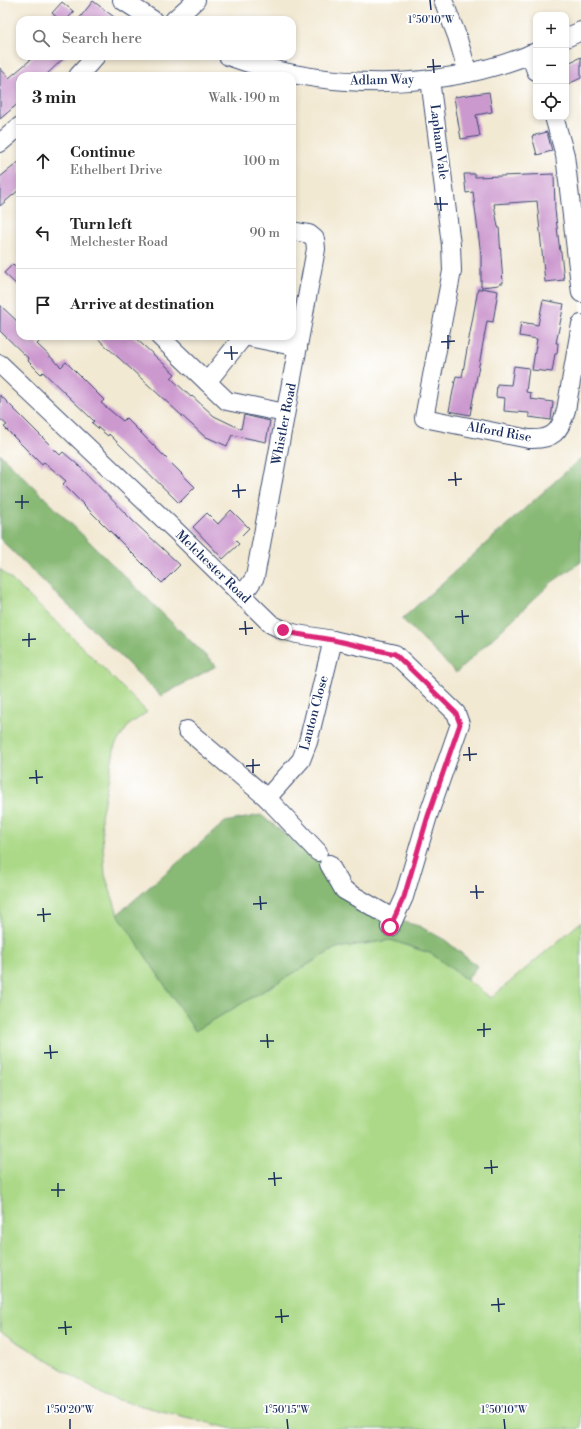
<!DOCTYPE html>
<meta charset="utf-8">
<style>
:root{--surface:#fff;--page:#f2f2f2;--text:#222;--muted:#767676;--line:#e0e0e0}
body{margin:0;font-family:"Libre Bodoni",serif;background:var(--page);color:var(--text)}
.controls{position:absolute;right:12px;top:12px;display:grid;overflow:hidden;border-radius:8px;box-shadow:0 2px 6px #0003}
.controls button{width:36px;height:36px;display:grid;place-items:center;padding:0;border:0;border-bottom:1px solid var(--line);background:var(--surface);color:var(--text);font:20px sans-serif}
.stop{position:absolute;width:12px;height:12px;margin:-9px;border:3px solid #db2777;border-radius:50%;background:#fff}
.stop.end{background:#db2777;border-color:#fff;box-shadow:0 1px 4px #0008}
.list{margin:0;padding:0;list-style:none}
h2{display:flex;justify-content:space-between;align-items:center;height:52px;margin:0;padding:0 16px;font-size:17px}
h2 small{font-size:13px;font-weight:400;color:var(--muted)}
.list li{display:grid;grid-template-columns:26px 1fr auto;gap:12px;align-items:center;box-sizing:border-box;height:72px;padding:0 16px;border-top:1px solid var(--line)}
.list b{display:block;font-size:15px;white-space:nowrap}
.list p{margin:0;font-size:13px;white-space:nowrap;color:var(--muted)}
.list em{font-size:13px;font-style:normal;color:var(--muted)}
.icon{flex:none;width:22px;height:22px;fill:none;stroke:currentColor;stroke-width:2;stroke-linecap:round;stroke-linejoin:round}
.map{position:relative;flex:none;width:581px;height:1429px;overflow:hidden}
.search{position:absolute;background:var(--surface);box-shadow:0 2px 6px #0003;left:16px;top:16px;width:280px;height:44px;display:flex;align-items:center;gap:10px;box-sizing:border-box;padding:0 14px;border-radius:12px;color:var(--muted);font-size:15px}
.panel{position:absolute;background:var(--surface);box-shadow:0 2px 6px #0003;left:16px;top:72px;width:280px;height:268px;border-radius:12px}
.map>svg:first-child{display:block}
.green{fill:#abd987;stroke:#638472}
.forest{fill:#88b974;stroke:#527469}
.building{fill:#cc99cf}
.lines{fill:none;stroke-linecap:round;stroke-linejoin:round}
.street-casing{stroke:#3b4b70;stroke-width:20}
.street{stroke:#fff;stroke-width:18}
.route{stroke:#db2777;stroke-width:5}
.ticks{fill:none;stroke:#1b2f5e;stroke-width:1.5}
.labels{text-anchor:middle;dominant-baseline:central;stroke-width:3.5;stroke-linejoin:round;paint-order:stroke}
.street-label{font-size:13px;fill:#1b2f5e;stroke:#fff}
.ticks-label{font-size:10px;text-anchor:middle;fill:#1b2f5e;stroke:#fff;stroke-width:3.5;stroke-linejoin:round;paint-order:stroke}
</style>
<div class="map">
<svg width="581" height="1429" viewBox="0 0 581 1429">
<rect width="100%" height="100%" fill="#fff"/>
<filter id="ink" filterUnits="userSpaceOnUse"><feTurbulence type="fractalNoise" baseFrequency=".025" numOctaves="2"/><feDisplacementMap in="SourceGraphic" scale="8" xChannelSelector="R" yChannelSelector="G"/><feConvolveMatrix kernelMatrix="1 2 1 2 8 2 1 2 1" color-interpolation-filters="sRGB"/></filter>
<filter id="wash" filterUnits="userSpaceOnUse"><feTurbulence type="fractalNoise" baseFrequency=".012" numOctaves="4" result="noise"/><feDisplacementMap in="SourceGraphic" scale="16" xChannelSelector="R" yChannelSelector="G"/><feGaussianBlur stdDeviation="0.9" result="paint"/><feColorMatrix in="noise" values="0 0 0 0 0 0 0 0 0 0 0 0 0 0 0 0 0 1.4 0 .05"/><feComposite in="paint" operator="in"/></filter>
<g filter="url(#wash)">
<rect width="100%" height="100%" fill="#f2e9d3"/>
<path class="green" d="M0,569L68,633L147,712L129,725L115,745L101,817L105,875L118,914L195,1031L336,948L391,940L432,954L491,998L581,922V1429H233L107,1397L0,1331Z"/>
<g class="forest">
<path d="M0,454L216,666L161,696L0,539Z"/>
<path d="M581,458V562L552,582L456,673L402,619Z"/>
<path d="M261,815L353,887L381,916L419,926L445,940L477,966L467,980L432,954L391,940L336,948L195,1031L118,914L225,822Z"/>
</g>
<g id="blocks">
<g class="building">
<path d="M93,1L118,20H78Z"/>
<path d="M62,2L74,12L66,20H60L52,13Z"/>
<path d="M35,56H66L45,76H20V102L0,119V68L9,78Z"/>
<path d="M581,57V78L566,85V64Z"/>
<path d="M489,92L492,112L476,115L480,136L461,139L454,97Z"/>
<path d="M547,132L552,151L537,155L532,136Z"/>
<path d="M20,161V189L0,206V177Z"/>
<path d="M464,174H475V177L554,174L555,210L560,252H561L564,280L545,282L537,201L494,204L498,227H499L503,283H500L499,285L481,287V255L473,192L466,193Z"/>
<path d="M13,264L20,270V288L4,273Z"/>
<path d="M481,288L498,291L493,322L487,321L470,415L449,411L456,376L462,377L478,289H482Z"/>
<path d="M543,300L564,304L556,343H558L557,354H555L552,372L532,370L537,339L519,336L521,322L538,325Z"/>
<path d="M0,305L20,324V336H45L37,344L61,367L66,362L104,400L101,403L123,421L126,418L195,487L179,503L109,434L108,436L92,423L94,421L43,372L41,374L28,361L29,359L0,331Z"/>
<path d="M95,336H133L175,374L171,378L191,397L192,396L214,416L241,429L244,415L270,421L266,442L232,435L227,446L204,436Z"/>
<path d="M514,366L529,368L526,392L531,393L530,399L553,402L551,420L529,417V413L504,411L505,398L496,397L497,384L511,385Z"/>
<path d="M0,395L60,455L63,452L78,465L132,520L180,565L162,583L63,484L66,481L44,462L42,465L4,427L7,425L0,419Z"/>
<path d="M231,510L249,528L236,541L239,544L223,559L193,527L207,513L218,524Z"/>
</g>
</g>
</g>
<g filter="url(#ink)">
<use href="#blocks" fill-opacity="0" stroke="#3b4b70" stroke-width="1"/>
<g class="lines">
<g class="street-casing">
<g id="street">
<path d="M122,0L153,20"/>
<path d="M443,0L457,36L468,73"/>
<path d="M174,20L196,0"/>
<path d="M566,38L581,31"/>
<path d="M530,54L536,71"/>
<path d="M228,56C325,91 440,92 536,52"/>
<path d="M78,76L96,56"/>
<path d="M430,79L446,204L451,245L452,271L424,418L529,439C553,440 560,432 566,410L581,324"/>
<path d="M554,117L565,155L581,293"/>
<path d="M0,143L20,126"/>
<path d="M159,336L227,401L285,413"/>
<path d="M0,364L177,532L271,624L283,630L297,634L333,640L395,654L456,713L460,724L428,816L404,897L390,927"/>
<path d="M207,382L244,336L298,347"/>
<path d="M241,593L249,586L255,577L316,249L315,239L309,234L292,231"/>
<path d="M187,730L267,798L318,852"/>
<path d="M267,798L301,760L308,742L333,640"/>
<path d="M329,864L344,890L394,919"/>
</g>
</g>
<use href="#street" class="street"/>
</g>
</g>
<g class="lines" filter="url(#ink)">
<path class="route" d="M283,630L297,634L333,640L395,654L456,713L460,724L428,816L404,897L390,927"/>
</g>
<path class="ticks" d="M430,0L431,10M433,59L434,73M427,67L441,66M440,197L441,211M434,204H448M448,335V349M441,342L455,341M231,346L232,360M224,353H238M455,472L456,486M448,480L462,479M238,484L239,498M232,491L246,490M22,495V509M15,502H29M462,610L463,624M455,617L469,616M245,621L246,635M239,629L253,628M29,633V647M22,640L36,639M469,747L470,761M463,755L477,754M253,759V773M246,766L260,765M36,770L37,784M29,778L43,777M476,885L477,899M470,892H484M260,896L261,910M253,904L267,903M43,908L44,922M37,915L51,914M484,1023V1037M477,1030L491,1029M267,1034L268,1048M260,1041H274M50,1045L51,1059M44,1053L58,1052M491,1160L492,1174M484,1168L498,1167M274,1172L275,1186M268,1179L282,1178M58,1183V1197M51,1190H65M498,1298L499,1312M491,1305L505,1304M281,1309L282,1323M275,1317L289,1316M65,1321L66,1335M58,1328L72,1327M70,1419V1429M287,1419L288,1429M504,1419L505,1429"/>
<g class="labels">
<g class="street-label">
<text transform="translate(382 80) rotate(-1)">Adlam Way</text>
<text transform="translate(439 142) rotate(83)">Lapham Vale</text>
<text transform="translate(284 424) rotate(-79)">Whistler Road</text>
<text transform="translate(499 432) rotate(10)">Alford Rise</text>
<text transform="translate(213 567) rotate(44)">Melchester Road</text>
<text transform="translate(314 713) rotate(-75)">Lauton Close</text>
</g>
</g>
<g class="ticks-label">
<text x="431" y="23">1°50'10"W</text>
<text x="70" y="1413">1°50'20"W</text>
<text x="287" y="1413">1°50'15"W</text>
<text x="504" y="1413">1°50'10"W</text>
</g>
</svg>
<div class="controls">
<button>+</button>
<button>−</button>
<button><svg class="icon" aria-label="locate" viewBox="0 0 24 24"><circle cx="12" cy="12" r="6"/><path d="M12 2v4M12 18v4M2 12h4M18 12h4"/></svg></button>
</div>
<div class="stop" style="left:390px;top:927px"></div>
<div class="stop end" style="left:283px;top:630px"></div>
<div class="search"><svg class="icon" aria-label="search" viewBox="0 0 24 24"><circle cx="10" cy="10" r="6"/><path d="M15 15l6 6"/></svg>Search here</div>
<section class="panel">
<h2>3 min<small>Walk · 190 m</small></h2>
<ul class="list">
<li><svg class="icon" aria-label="ahead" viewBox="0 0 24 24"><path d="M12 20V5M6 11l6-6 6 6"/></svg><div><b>Continue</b><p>Ethelbert Drive</p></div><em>100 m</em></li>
<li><svg class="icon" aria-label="left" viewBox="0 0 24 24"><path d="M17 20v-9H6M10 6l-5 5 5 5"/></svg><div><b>Turn left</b><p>Melchester Road</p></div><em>90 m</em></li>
<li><svg class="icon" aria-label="arrive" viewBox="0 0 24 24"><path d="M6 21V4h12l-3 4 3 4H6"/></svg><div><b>Arrive at destination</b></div></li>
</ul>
</section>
</div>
